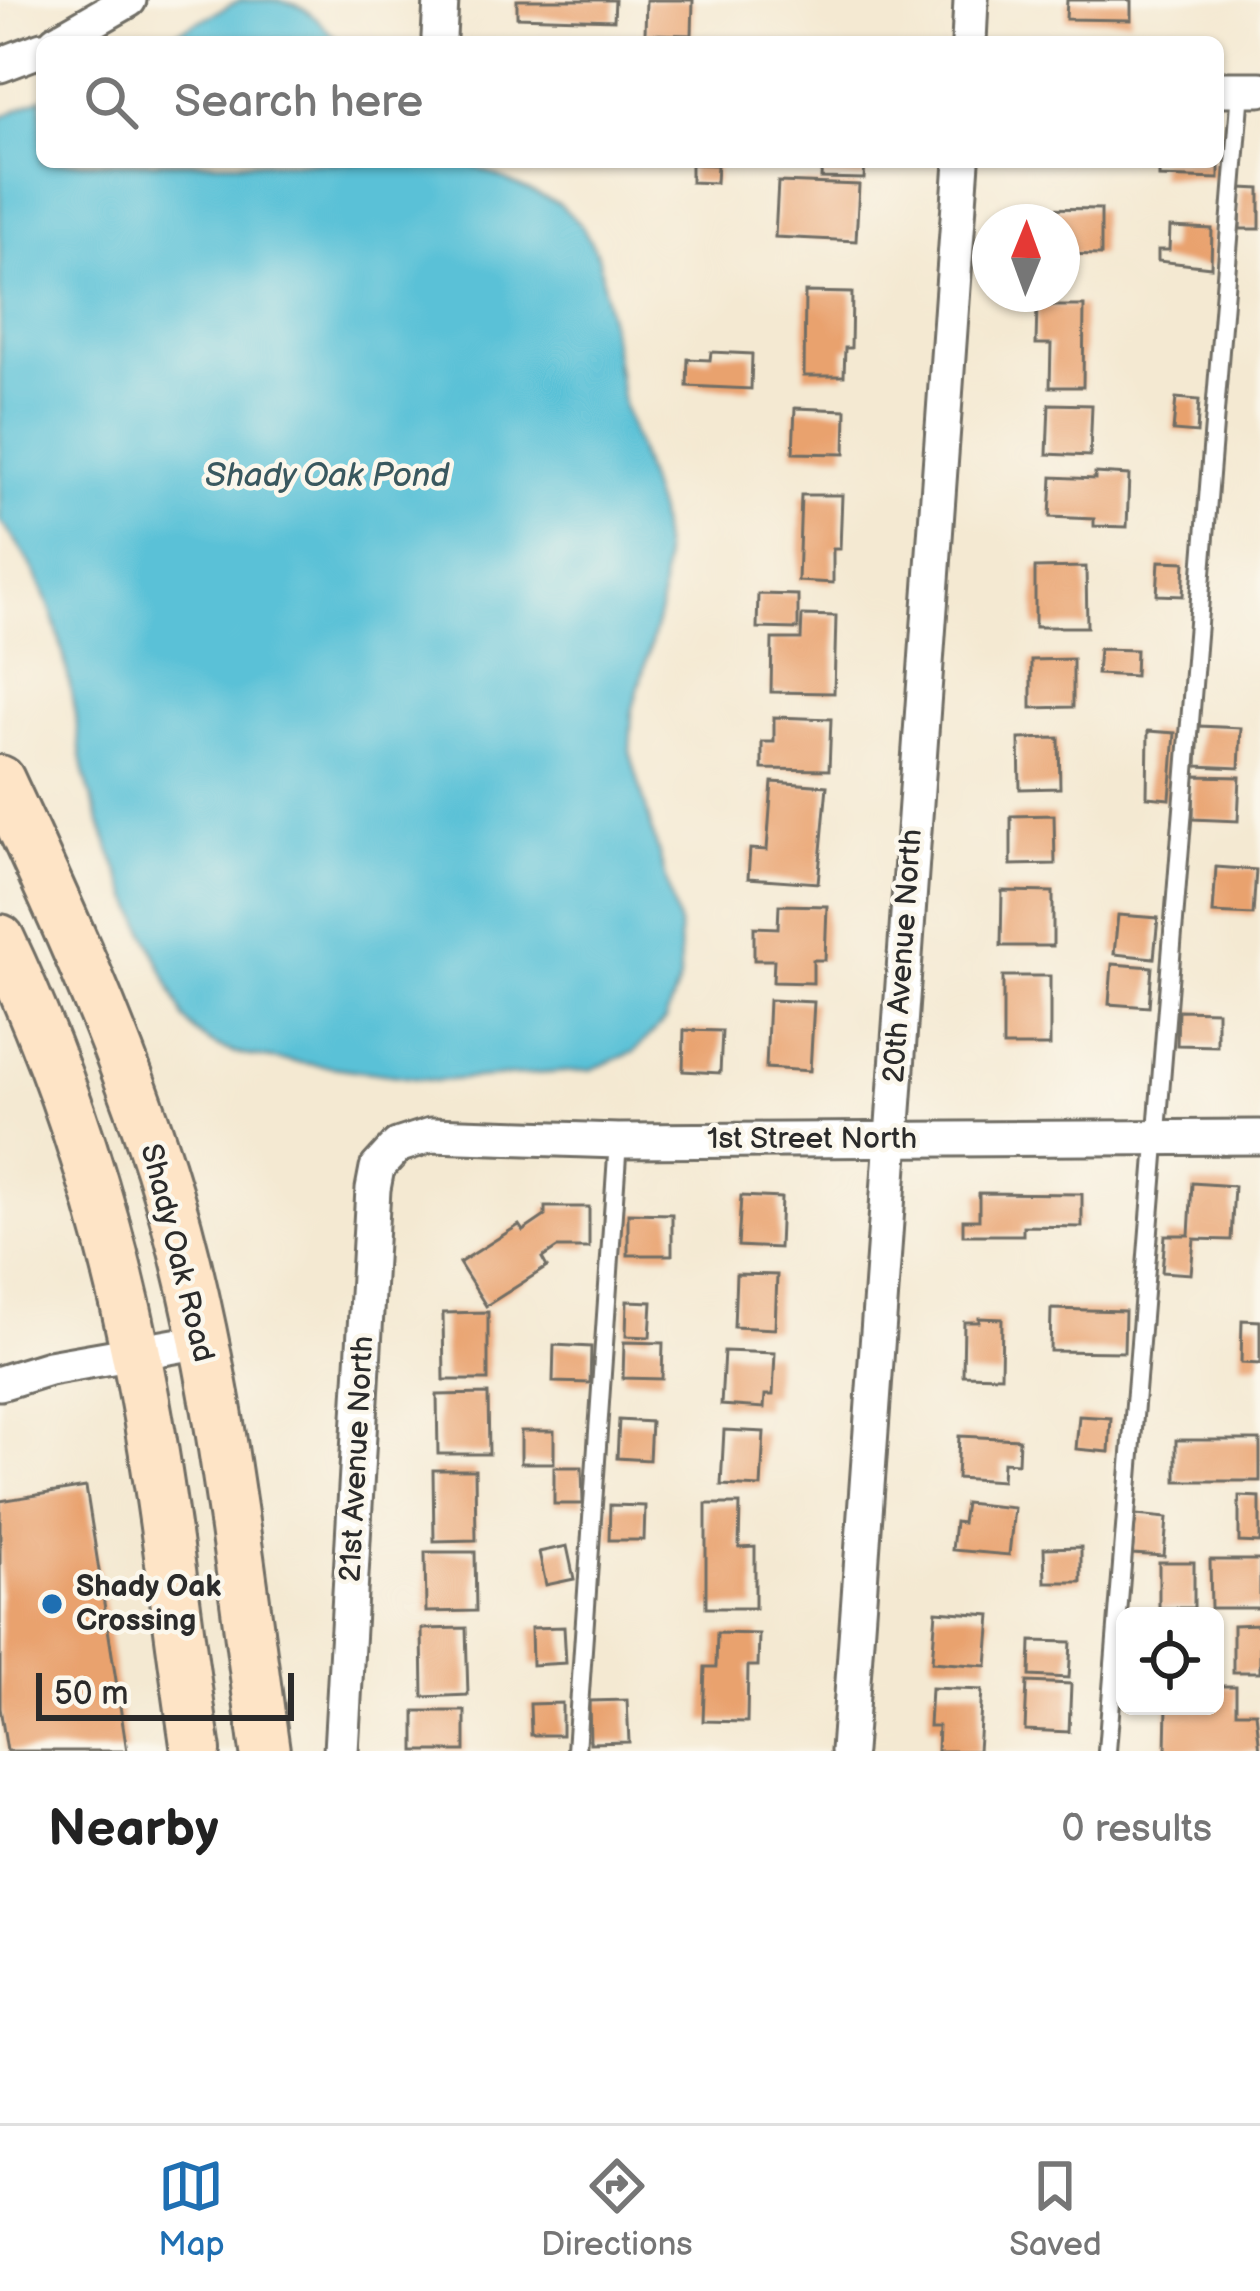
<!DOCTYPE html>
<style>
:root{--surface:#fff;--page:#f2f2f2;--text:#222;--muted:#767676;--line:#e0e0e0;--accent:#1f6fb2}
body{margin:0;font-family:"Balsamiq Sans",sans-serif;background:var(--page);color:var(--text)}
.controls{position:absolute;right:36px;bottom:36px;display:grid;overflow:hidden;border-radius:18px;box-shadow:0 3px 9px #0004}
.controls button{width:108px;height:108px;display:grid;place-items:center;padding:0;border:0;border-bottom:3px solid var(--line);background:var(--surface);color:var(--text);font:60px sans-serif}
.compass{position:absolute;left:972px;top:204px;width:108px;height:108px;border-radius:50%;background:var(--surface);box-shadow:0 3px 9px #0004;rotate:1deg}
.scale{position:absolute;left:36px;bottom:30px;width:258px;box-sizing:border-box;padding-left:12px;border:6px solid #2b2b2b;border-top:0;font-size:33px;line-height:42px;white-space:nowrap;color:#2b2b2b;-webkit-text-stroke:9px #fbf7ec;paint-order:stroke}
.list{margin:0;padding:0;list-style:none}
h2{display:flex;justify-content:space-between;align-items:center;height:156px;margin:0;padding:0 48px;font-size:51px}
h2 small{font-size:39px;font-weight:400;color:var(--muted)}
.icon{flex:none;width:66px;height:66px;fill:none;stroke:currentColor;stroke-width:2;stroke-linecap:round;stroke-linejoin:round}
.map{position:relative;flex:none;width:1260px;height:1751px;overflow:hidden}
.search{position:absolute;background:var(--surface);box-shadow:0 3px 9px #0004;left:36px;right:36px;top:36px;height:132px;display:flex;align-items:center;gap:30px;box-sizing:border-box;padding:0 42px;border-radius:18px;color:var(--muted);font-size:45px}
.sheet{height:372px;background:var(--surface)}
nav{display:flex;justify-content:space-around;align-items:center;box-sizing:border-box;height:168px;border-top:3px solid var(--line);background:var(--surface);font-size:33px;color:var(--muted)}
nav a{display:grid;justify-items:center;gap:6px}
nav .on{color:var(--accent)}
.map>svg:first-child{display:block}
.water{fill:#5ac1d7;stroke:#427681;stroke-width:3}
.building{fill:#e9a26e}
.lines{fill:none;stroke-linecap:round;stroke-linejoin:round}
.lane-casing{stroke:#716e65;stroke-width:22}
.street-casing{stroke:#716e65;stroke-width:39}
.secondary-casing{stroke:#716e65;stroke-width:54}
.lane{stroke:#fff;stroke-width:16}
.street{stroke:#fff;stroke-width:33}
.secondary{stroke:#fee4c6;stroke-width:48}
.poi-dot{fill:#1f6fb2;stroke:#fbf7ec;stroke-width:4.5}
.labels{text-anchor:middle;dominant-baseline:central;stroke-width:9;stroke-linejoin:round;paint-order:stroke}
.street-label{font-size:30px;fill:#2b2b2b;stroke:#fbf7ec}
.poi-label{font-size:30px;font-weight:bold;fill:#2b2b2b;stroke:#fbf7ec;text-anchor:start}
.water-label{font-size:33px;font-style:italic;fill:#39585f;stroke:#fbf7ec}
</style>
<div class="map">
<svg width="1260" height="1751" viewBox="0 0 1260 1751">
<rect width="100%" height="100%" fill="#fbf7ec"/>
<filter id="ink" filterUnits="userSpaceOnUse"><feTurbulence type="fractalNoise" baseFrequency=".00833" numOctaves="2"/><feDisplacementMap in="SourceGraphic" scale="24" xChannelSelector="R" yChannelSelector="G"/><feConvolveMatrix kernelMatrix="1 2 1 2 8 2 1 2 1" color-interpolation-filters="sRGB"/></filter>
<filter id="wash" filterUnits="userSpaceOnUse"><feTurbulence type="fractalNoise" baseFrequency=".004" numOctaves="4" result="noise"/><feDisplacementMap in="SourceGraphic" scale="48" xChannelSelector="R" yChannelSelector="G"/><feGaussianBlur stdDeviation="2.7" result="paint"/><feColorMatrix in="noise" values="0 0 0 0 0 0 0 0 0 0 0 0 0 0 0 0 0 1.4 0 .05"/><feComposite in="paint" operator="in"/></filter>
<g filter="url(#wash)">
<rect width="100%" height="100%" fill="#f4e9d2"/>
<g class="water">
<path d="M241,0C299,0 299,0 339,42H157Z"/>
<path d="M42,98V162H465L559,204L582,226L599,258L623,404L658,513L664,562L660,611L632,712L630,751L679,926L680,979L665,1020L634,1052L590,1070L435,1081L243,1055C216,1047 201,1041 184,1018C150,940 109,861 86,779C80,759 79,736 75,715C64,645 48,575 0,521V118Z"/>
</g>
<g id="blocks">
<g class="building">
<path d="M517,0H615L614,20L517,17Z"/>
<path d="M646,0H693L692,35L645,34Z"/>
<path d="M1067,0H1131V20L1066,19Z"/>
<path d="M822,162H865L864,179L821,178Z"/>
<path d="M1159,162H1219V179L1159,177Z"/>
<path d="M691,164L717,165L716,183L691,182Z"/>
<path d="M778,182L859,185L856,241L775,237Z"/>
<path d="M1241,188L1260,189V229H1240Z"/>
<path d="M1034,208L1101,209V255L1062,254V222H1034Z"/>
<path d="M1170,227L1212,229L1211,267L1158,261V250H1169Z"/>
<path d="M805,292L852,293L851,348H845L844,376H804Z"/>
<path d="M1037,306H1084L1083,387H1050L1051,344H1036Z"/>
<path d="M711,352L752,354L751,389L687,386L688,359L710,360Z"/>
<path d="M1176,398L1199,400L1197,433L1173,431Z"/>
<path d="M1049,404L1092,405L1090,456L1047,454Z"/>
<path d="M795,408L846,410L845,454L793,453Z"/>
<path d="M1095,473L1129,475L1127,527L1094,526V519L1050,517L1052,477L1095,479Z"/>
<path d="M801,495H842L840,549H833V583L798,581Z"/>
<path d="M1159,561L1185,562L1183,596L1157,595Z"/>
<path d="M1086,567L1087,627H1035V568Z"/>
<path d="M758,594L798,595V629L757,628Z"/>
<path d="M802,615L836,616L834,693L771,692L772,639H801Z"/>
<path d="M1099,649L1136,650L1135,676L1097,674Z"/>
<path d="M1073,659V707L1031,708V660Z"/>
<path d="M774,717L831,719L829,770L762,769V742H774Z"/>
<path d="M1199,726L1241,728L1239,768L1197,766Z"/>
<path d="M1148,731L1175,733L1170,799L1147,797Z"/>
<path d="M1059,738L1060,788L1020,789L1019,739Z"/>
<path d="M1194,776L1240,777L1238,821L1193,819Z"/>
<path d="M772,782L827,786L818,883L748,878L750,849L767,850Z"/>
<path d="M1054,815L1055,864L1011,865V816Z"/>
<path d="M1216,867L1256,870L1253,915L1213,913Z"/>
<path d="M1002,891L1053,892V946H1001Z"/>
<path d="M779,905L827,906L825,960H813V983L773,982L774,960H754V927L778,928Z"/>
<path d="M1118,915L1158,918L1154,958L1114,954Z"/>
<path d="M1112,964L1152,967L1149,1007L1109,1004Z"/>
<rect x="1003" y="976" width="47" height="70"/>
<path d="M769,1000L814,1002L810,1071L766,1068Z"/>
<path d="M1178,1010L1217,1011V1046L1177,1045Z"/>
<path d="M684,1030L722,1031L720,1073L683,1071Z"/>
<path d="M1192,1183L1234,1186L1231,1240L1194,1239L1191,1274L1162,1272L1165,1235H1189Z"/>
<path d="M979,1193L1082,1194V1227L1023,1226V1235H963V1220H979Z"/>
<path d="M741,1196L781,1198L779,1248L738,1246Z"/>
<path d="M545,1207H589V1248H557L542,1258L547,1267L486,1306L459,1263L519,1225L523,1231L545,1216Z"/>
<path d="M628,1213L672,1214V1255H628Z"/>
<path d="M736,1274L777,1275L775,1329L734,1327Z"/>
<path d="M627,1301L652,1302L650,1337L626,1336Z"/>
<path d="M1051,1309L1125,1311L1124,1352L1050,1351Z"/>
<path d="M488,1312V1380H444L443,1313Z"/>
<path d="M979,1318L1002,1319L1001,1376L963,1375L964,1322H979Z"/>
<path d="M1242,1320L1260,1321V1364L1241,1363Z"/>
<path d="M624,1342L663,1343L662,1379L623,1378Z"/>
<path d="M554,1345L591,1347L590,1383L553,1382Z"/>
<path d="M724,1351L775,1353L773,1395H765L764,1408L721,1405Z"/>
<path d="M488,1394L489,1454H438L437,1395Z"/>
<path d="M1079,1416L1111,1418L1109,1452L1076,1449Z"/>
<path d="M619,1420L651,1422L649,1460L617,1458Z"/>
<path d="M724,1430L764,1432L761,1487L721,1485Z"/>
<rect x="521" y="1431" width="33" height="32"/>
<path d="M959,1436L1019,1439L1018,1463L1003,1462L1002,1481L957,1478Z"/>
<rect x="1176" y="1440" width="84" height="41"/>
<path d="M554,1467H582L583,1504H554Z"/>
<path d="M433,1470H475L476,1540L434,1541Z"/>
<path d="M86,1487L127,1751H7L0,1708V1501Z"/>
<path d="M1239,1496L1260,1497V1543L1239,1542Z"/>
<path d="M965,1503L1014,1508L1009,1555L952,1550L955,1522L962,1523Z"/>
<path d="M706,1504H740L739,1548L755,1547V1608H706Z"/>
<path d="M610,1505L645,1506L644,1540H609Z"/>
<path d="M1136,1515L1167,1518L1164,1556L1132,1554Z"/>
<path d="M567,1546L574,1579L546,1585L539,1552Z"/>
<path d="M1081,1547V1582H1045L1044,1548Z"/>
<path d="M425,1552H475L476,1611L426,1612Z"/>
<path d="M1210,1560H1260V1608H1211Z"/>
<rect x="1159" y="1562" width="35" height="46"/>
<path d="M936,1611L991,1615L987,1666L932,1662Z"/>
<path d="M1260,1624V1672H1233V1625Z"/>
<path d="M564,1627L566,1663L532,1665L531,1628Z"/>
<path d="M466,1628L468,1695L423,1697L422,1629Z"/>
<path d="M717,1633L759,1634L758,1666H748L747,1722L703,1721L705,1667H716Z"/>
<path d="M1031,1641L1071,1642L1069,1678L1030,1676Z"/>
<path d="M1027,1682L1071,1684L1069,1732L1025,1730Z"/>
<path d="M1215,1686H1236V1712H1256L1260,1751H1166L1167,1706H1215Z"/>
<path d="M931,1688L982,1690L978,1751H937L938,1726H929Z"/>
<path d="M627,1700L629,1742L590,1743L589,1701Z"/>
<path d="M562,1703V1735H531L530,1704Z"/>
<rect x="415" y="1711" width="50" height="40"/>
</g>
</g>
</g>
<g filter="url(#ink)">
<use href="#blocks" fill-opacity="0" stroke="#716e65" stroke-width="3"/>
<g class="lines">
<g class="lane-casing">
<g id="lane">
<path d="M576,1751L618,1141"/>
<path d="M1107,1751L1241,90"/>
</g>
</g>
<g class="street-casing">
<g id="street">
<path d="M439,37L441,0"/>
<path d="M56,42L129,0"/>
<path d="M969,42L971,0"/>
<path d="M0,65L42,49"/>
<path d="M1218,89H1260"/>
<path d="M0,1383L49,1368L203,1341"/>
<path d="M341,1751L373,1189L377,1168L397,1146L431,1135L618,1141L1260,1137"/>
<path d="M848,1751L962,162"/>
</g>
</g>
<g class="secondary-casing">
<g id="secondary">
<path d="M0,780C59,907 117,1034 160,1168C219,1355 238,1557 265,1751"/>
<path d="M0,939C62,1070 107,1212 136,1354C163,1485 176,1619 196,1751"/>
</g>
</g>
<use href="#lane" class="lane"/>
<use href="#street" class="street"/>
<use href="#secondary" class="secondary"/>
</g>
</g>
<circle class="poi-dot" cx="52" cy="1604" r="12"/>
<g class="labels">
<g class="street-label">
<text transform="translate(903 956) rotate(-86)">20th Avenue North</text>
<text x="812" y="1139">1st Street North</text>
<text transform="translate(177 1253) rotate(76)">Shady Oak Road</text>
<text transform="translate(357 1459) rotate(-87)">21st Avenue North</text>
</g>
<g class="poi-label">
<text x="76" y="1587">Shady Oak<tspan x="76" dy="34">Crossing</tspan></text>
</g>
<g class="water-label">
<text x="327" y="476">Shady Oak Pond</text>
</g>
</g>
</svg>
<div class="controls">
<button><svg class="icon" aria-label="locate" viewBox="0 0 24 24"><circle cx="12" cy="12" r="6"/><path d="M12 2v4M12 18v4M2 12h4M18 12h4"/></svg></button>
</div>
<svg class="compass" viewBox="-18 -18 36 36"><path d="M0-13l5 13h-10z" fill="#e53935"/><path d="M0 13l5-13h-10z" fill="#767676"/></svg>
<div class="scale">50 m</div>
<div class="search"><svg class="icon" aria-label="search" viewBox="0 0 24 24"><circle cx="10" cy="10" r="6"/><path d="M15 15l6 6"/></svg>Search here</div>
</div>
<section class="sheet">
<h2>Nearby<small>0 results</small></h2>
<ul class="list">
</ul>
</section>
<nav>
<a class="on"><svg class="icon" aria-label="map" viewBox="0 0 24 24"><path d="M3 6l6-2 6 2 6-2v14l-6 2-6-2-6 2zM9 4v14M15 6v14"/></svg>Map</a>
<a><svg class="icon" aria-label="directions" viewBox="0 0 24 24"><path d="M12 3l9 9-9 9-9-9zM9 14v-3h6M13 9l2 2-2 2"/></svg>Directions</a>
<a><svg class="icon" aria-label="saved" viewBox="0 0 24 24"><path d="M7 4h10v16l-5-4-5 4z"/></svg>Saved</a>
</nav>
